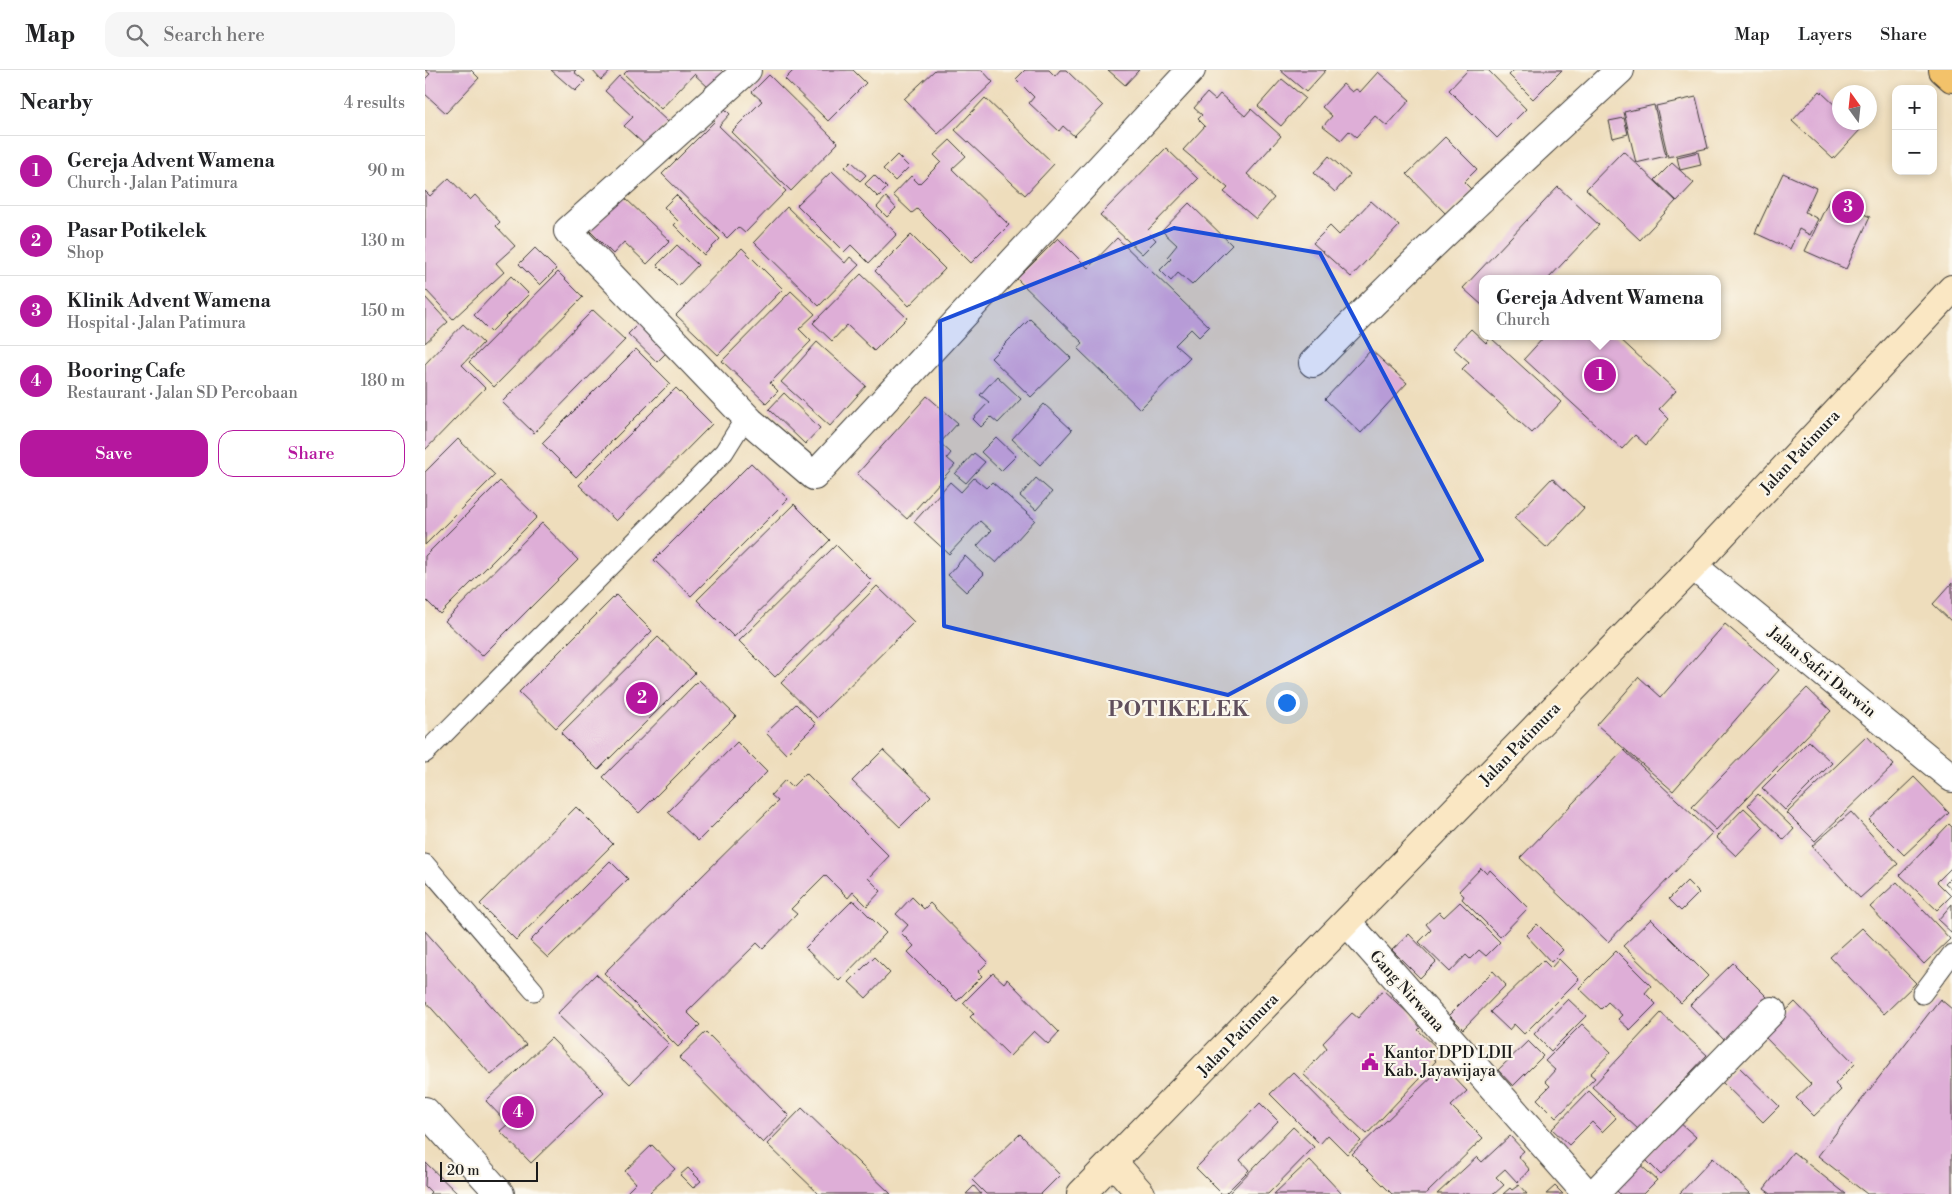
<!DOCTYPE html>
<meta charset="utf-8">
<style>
:root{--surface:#fff;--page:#f6f6f6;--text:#202124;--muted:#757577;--line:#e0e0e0;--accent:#b5179e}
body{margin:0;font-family:"Libre Bodoni",serif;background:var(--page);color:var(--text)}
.controls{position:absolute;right:15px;top:15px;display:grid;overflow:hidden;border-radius:10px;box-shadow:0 2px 8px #0003}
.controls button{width:45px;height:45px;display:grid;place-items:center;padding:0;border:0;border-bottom:1px solid var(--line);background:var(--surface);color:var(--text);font:25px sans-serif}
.compass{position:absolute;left:1407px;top:15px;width:45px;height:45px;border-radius:50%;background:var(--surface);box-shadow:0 2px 8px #0003;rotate:345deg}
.scale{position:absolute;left:15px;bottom:12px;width:98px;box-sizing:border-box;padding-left:5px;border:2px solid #1c1c1c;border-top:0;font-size:14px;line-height:18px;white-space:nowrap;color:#1c1c1c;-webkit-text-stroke:4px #fbf7ec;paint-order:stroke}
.you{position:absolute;left:861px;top:632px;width:18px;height:18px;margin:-12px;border:4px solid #fff;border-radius:50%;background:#1a73e8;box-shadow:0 0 0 8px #1a73e833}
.badge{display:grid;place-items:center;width:32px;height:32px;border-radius:50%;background:var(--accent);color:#fff;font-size:16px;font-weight:700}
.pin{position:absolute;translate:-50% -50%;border:2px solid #fff;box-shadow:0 1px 5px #0006}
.popup{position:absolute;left:1054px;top:205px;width:242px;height:65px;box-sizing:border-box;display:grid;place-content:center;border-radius:10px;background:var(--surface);filter:drop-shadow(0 1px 4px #0005);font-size:16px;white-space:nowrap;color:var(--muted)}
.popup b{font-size:19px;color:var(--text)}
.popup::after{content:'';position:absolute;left:50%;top:100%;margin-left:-10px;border:10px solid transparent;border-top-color:var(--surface)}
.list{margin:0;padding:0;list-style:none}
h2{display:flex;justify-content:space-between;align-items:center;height:65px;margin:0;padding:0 20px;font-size:21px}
h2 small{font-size:16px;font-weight:400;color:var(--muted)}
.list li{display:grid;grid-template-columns:32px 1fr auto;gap:15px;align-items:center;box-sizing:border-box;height:70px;padding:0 20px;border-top:1px solid var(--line)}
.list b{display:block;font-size:19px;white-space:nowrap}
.list p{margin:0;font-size:16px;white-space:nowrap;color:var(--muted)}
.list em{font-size:16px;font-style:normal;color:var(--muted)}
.actions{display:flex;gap:10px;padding:15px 20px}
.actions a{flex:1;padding:11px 0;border:1px solid var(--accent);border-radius:15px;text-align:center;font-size:18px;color:var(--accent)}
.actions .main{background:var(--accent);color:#fff}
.icon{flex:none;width:28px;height:28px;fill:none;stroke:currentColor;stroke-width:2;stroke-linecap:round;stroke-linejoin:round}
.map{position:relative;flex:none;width:1527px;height:1124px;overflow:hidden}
header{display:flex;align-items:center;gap:30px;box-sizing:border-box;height:70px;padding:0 25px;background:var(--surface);border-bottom:1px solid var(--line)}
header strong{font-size:24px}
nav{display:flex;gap:28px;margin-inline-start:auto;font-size:18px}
.search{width:350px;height:45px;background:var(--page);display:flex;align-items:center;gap:12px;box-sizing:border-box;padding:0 18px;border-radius:15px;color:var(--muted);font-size:19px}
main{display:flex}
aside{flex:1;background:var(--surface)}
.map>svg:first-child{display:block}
.building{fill:#deaed7}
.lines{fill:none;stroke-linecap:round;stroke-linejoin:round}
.service-casing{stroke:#3c3934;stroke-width:21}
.minor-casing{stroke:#3c3934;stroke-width:30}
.tertiary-casing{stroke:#3c3934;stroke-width:30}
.secondary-casing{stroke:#3c3934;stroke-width:30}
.trunk-casing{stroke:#3c3934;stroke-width:30}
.service{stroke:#fff;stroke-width:19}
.minor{stroke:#fff;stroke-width:28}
.tertiary{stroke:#fff;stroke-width:28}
.secondary{stroke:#fae7c3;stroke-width:28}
.trunk{stroke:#f3c26a;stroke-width:28}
.marked{fill:#1d4ed8;fill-opacity:0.2;stroke:#1d4ed8;stroke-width:4;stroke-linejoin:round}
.labels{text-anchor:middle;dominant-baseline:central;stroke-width:4.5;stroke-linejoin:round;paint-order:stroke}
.street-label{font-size:16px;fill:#1c1c1c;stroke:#fbf7ec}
.poi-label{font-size:16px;fill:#1c1c1c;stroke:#fbf7ec;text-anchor:start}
.district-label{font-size:21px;font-weight:bold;letter-spacing:1px;fill:#604f5d;stroke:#fbf7ec}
</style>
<header>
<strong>Map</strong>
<div class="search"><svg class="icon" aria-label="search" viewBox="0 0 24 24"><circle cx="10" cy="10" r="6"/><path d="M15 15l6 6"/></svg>Search here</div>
<nav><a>Map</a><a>Layers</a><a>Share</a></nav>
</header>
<main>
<aside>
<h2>Nearby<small>4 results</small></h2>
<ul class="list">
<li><span class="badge">1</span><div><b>Gereja Advent Wamena</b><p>Church · Jalan Patimura</p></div><em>90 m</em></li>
<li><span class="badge">2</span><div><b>Pasar Potikelek</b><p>Shop</p></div><em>130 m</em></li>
<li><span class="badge">3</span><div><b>Klinik Advent Wamena</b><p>Hospital · Jalan Patimura</p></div><em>150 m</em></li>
<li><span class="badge">4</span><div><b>Booring Cafe</b><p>Restaurant · Jalan SD Percobaan</p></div><em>180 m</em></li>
</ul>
<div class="actions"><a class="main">Save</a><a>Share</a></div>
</aside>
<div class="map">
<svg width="1527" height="1124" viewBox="0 0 1527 1124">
<rect width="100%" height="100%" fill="#fbf7ec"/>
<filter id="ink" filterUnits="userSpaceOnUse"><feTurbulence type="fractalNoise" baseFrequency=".02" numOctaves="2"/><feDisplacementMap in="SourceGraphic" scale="10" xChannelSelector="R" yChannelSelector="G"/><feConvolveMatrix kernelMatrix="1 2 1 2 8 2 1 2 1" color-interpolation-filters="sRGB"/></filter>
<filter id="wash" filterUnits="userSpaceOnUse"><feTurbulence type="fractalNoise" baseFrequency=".0096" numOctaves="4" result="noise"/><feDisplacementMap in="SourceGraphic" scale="20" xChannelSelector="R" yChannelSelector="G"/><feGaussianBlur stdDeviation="1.12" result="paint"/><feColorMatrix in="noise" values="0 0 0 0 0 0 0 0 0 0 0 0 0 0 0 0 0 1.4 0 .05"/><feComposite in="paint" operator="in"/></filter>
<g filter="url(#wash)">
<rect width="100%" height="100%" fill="#eeddbc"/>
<g id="blocks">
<g class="building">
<path d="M0,0H46L54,8L21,43L0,24V9L5,4Z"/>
<path d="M126,0H151L149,2L160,11L150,21Z"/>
<path d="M167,0H187L176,10Z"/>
<path d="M203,0H296L299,3L284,18L269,4L236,39L199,4Z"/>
<path d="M369,0H428L441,13L403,51L360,9Z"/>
<path d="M510,0H557L568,12L513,64L479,29Z"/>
<path d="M600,0H624L630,6L635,0H641L678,36L649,66L638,56L634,61L604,33L609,27L591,9Z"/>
<path d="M683,0H714L700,15Z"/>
<path d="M855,0H901L881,22Z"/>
<path d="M1043,0H1063L1101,39L1072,68L1024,20Z"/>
<path d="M1089,0H1137L1108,29L1084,5Z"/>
<path d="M953,2L985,30L962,56L950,46L931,67L924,61L916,70L898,56L907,46L897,37L918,14L927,22L931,19L935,22Z"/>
<path d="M344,5L413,73L366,121L306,62L337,31L327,22Z"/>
<path d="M194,6L243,52L221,76L199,56L208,47L180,21Z"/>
<path d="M857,9L880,28L856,56L833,36Z"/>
<path d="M1395,21L1414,39V52H1429L1436,59L1408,89L1367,51Z"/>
<path d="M782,23L790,30L795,24L820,46L826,39L856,66L822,104L849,128L831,149L799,122L803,118L758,80L780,56L773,49L777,45L769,38Z"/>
<path d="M1271,27L1283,78L1243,87L1231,36Z"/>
<path d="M560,28L629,94L600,125L530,60Z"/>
<path d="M295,34L305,44L294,56L361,121L320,163L313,157L302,168L237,104L290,51L283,45Z"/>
<path d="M1229,35L1241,86L1211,93L1199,42Z"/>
<path d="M1199,48L1203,64L1188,68L1184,51Z"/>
<path d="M1020,67L1052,99L1039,112L1047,120L1022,145L982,104Z"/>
<path d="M525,70L541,86L527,99L584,155L546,193L492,139L487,143L468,125L486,106L494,114L516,92L509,85Z"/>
<path d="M741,78L773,109L722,161L731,170L717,184L675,145Z"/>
<path d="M1198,81L1251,131L1215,170L1161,119Z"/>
<path d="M1273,82L1276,95L1255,100L1252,87Z"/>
<path d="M472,85L484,97L470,111L458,99Z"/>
<path d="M904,86L925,105L910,122L889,103Z"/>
<path d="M426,91L441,105L435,111L420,97Z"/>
<path d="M1247,93L1269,113L1252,131L1230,110Z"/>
<path d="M407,101L472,164L444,193L426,175L419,182L372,135Z"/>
<path d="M1358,103L1391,118L1380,142L1393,149L1385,165L1374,159L1365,179L1330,163Z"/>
<path d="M449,105L462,118L453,127L440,114Z"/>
<path d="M24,108L45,130L50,125L75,152L71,156L90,176L71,193L79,202L28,249L0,219V121L5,126Z"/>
<path d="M1133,117L1174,155L1123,209H1058V236L1038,218Z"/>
<path d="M251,125L295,169L279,185L249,155L253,151L239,137Z"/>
<path d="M199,127L245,171L222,194L199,172L188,184L165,161Z"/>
<path d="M461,127L471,138L462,147L452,137Z"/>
<path d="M1405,128L1445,147L1421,199L1380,181Z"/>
<path d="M946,131L974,156L926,207L888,173L905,156L914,165Z"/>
<path d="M764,133L807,175L767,215L753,203L746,211L735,200L746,189L743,186L752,175L737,161Z"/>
<path d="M362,137L420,193L425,187L434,195L394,236L329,172Z"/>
<path d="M486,165L520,199L484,236L450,201Z"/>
<path d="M633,168L663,198L692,168L784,257L774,267L766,259L750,275L765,288L715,339L653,279L658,273L592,209Z"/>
<path d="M252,175L273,195L253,216L232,195Z"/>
<path d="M110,178L131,199L115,215L94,194Z"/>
<path d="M317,178L358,219L293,285L251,245Z"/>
<path d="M133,202L158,227L69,317L44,292Z"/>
<path d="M436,204L482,248L449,281L422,255L407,271L388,253Z"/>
<path d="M86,206L104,224L66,262L49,245Z"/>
<path d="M366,221L390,244L374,259L386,271L345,313L353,321L341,333L297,291Z"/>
<path d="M0,227L23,252L0,273Z"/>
<path d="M168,240L200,270L109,363L77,332Z"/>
<path d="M605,249L646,288L606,327L566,288Z"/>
<path d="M216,251L245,279L232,292L203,264Z"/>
<path d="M38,254L58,273L37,295L60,318L0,380V294Z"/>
<path d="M1046,259L1061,273L1066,268L1136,332L1107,363L1037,299L1044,292L1028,278Z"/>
<path d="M1120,266H1192L1251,321L1234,339L1244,349L1221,375L1210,365L1197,379L1099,289Z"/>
<path d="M392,272L441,316L405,356L356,312Z"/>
<path d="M211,279L245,313L151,407L117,373Z"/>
<path d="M946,280L982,313L936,363L900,329Z"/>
<path d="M572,306L596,329L573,353L566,347L556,357L548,349L564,332L555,325Z"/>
<path d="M251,318L287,354L191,451L154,415Z"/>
<path d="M359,323L395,358L380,374L344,339Z"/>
<path d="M502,326L533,353L515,373L526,383L522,388L530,395L482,449L432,404Z"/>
<path d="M619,334L647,360L615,395L587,369Z"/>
<path d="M571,367L591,386L576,401L556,382Z"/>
<path d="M33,369L70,405L0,475V402Z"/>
<path d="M549,383L560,392L541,413L530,404Z"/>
<path d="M326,393L363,429L266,526L229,490Z"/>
<path d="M549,408L561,418L567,412L610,450L571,493L552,476L566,461L555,451L524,484L489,452L525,412L536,422Z"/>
<path d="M611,408L627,422L611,440L595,426Z"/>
<path d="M1127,408L1159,438L1122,478L1089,448Z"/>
<path d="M75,411L112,447L15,544L0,529V486Z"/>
<path d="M369,434L405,470L309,567L272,530Z"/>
<path d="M117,453L153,490L57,586L20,551Z"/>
<path d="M411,475L447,511L350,607L314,571Z"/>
<path d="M540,486L559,504L541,522L523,505Z"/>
<path d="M1527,513V552L1508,534Z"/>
<path d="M452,516L489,552L392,648L356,613Z"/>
<path d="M191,525L227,561L131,658L94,622Z"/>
<path d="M1300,554L1354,600L1248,721L1172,655L1214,607L1236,627Z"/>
<path d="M233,567L270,603L173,700L136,663Z"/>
<path d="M274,610L311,646L214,743L178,707Z"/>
<path d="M1382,618L1406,641L1291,760L1267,737Z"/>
<path d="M371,634L391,654L361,684L341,663Z"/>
<path d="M1442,666L1469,695L1390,771L1362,743Z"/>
<path d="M1384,671L1407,693L1360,740L1337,718Z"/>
<path d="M312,672L342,702L273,771L243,742Z"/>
<path d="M458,680L506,726L475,757L427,711Z"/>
<path d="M1199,680L1287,763L1183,872L1095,788Z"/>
<path d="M381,703L464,786L443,808L456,821L442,836L428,822L423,828L400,805L366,839L372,844L338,879L332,873L262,942L275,955L253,977L179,903L353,731L346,725L360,710L367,717Z"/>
<path d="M1489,707L1524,743L1479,785L1444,750Z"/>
<path d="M1333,724L1369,759L1359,770L1323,735Z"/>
<path d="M151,737L188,774L91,870L55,834Z"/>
<path d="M1319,738L1339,757L1311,786L1291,767Z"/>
<path d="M1426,742L1473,794L1435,828L1387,776Z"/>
<path d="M1524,754L1527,757V797L1512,812L1526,826L1512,840L1475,805Z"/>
<path d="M185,791L203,809L123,888L105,871Z"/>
<path d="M1056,798L1062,804L1065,800L1103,838L1075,867L1037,829L1039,826L1034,821Z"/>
<path d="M1527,806V819L1520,813Z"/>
<path d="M1262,811L1274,823L1256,841L1244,829Z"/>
<path d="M1472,812L1525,869L1499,894L1445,837Z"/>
<path d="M487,827L499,839L505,833L563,892L553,902L557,906L532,931L483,882L489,876L476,863L483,855L471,844Z"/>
<path d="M428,830L461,863L414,911L380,878Z"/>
<path d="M1035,832L1075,872L1061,886L1054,880L1045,889L1041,885L1025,902L994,872L1006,860L1001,854L1014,842L1019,847Z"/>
<path d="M1527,834V863L1513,850Z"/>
<path d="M1226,849L1283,906L1256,933L1198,876Z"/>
<path d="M1112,854L1138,880L1126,892L1101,865Z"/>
<path d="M1437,858L1491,913L1459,944L1405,887Z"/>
<path d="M0,861L101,975L66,1005L0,931Z"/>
<path d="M984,864L1011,892L995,908L967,880Z"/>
<path d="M1191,881L1226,916L1220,923L1231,934L1205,960L1193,949L1197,945L1183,932L1176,939L1154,918Z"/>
<path d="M449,887L465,903L441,928L424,912Z"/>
<path d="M1134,889L1154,909L1099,964L1089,954L1084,960L1065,942L1118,890L1126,898Z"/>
<path d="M1308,893L1343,928L1300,971L1265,935Z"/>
<path d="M1068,901L1081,915L1038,959L1024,945Z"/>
<path d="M568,903L579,913L582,909L634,962L623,974L609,961L585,986L545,947L549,943L538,933Z"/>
<path d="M171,904L244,974L205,1014L132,944Z"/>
<path d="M958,920L997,956L993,960L1011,977L1004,985L1011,991L942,1064L878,1004L902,978L898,973L927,943L933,948Z"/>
<path d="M1143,929L1161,946L1126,981L1109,964Z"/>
<path d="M1515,929L1527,939V1124H1442L1393,1086Z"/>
<path d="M1370,932L1430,994L1410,1014L1416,1020L1389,1046L1371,1028L1386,1014L1337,964Z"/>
<path d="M1236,943L1282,985L1213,1059L1167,1017Z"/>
<path d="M1157,954L1186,982L1165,1004L1170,1008L1131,1048L1112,1029L1125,1016L1120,1011L1130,1000L1120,991Z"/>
<path d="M281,962L364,1046L338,1073L254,988Z"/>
<path d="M126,968L179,1022L106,1093L75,1061L83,1054L61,1031Z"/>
<path d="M1103,971L1118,986L1088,1016L1073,1000Z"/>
<path d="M1018,996L1042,1021L1026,1036L1058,1068L1001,1124H967L927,1084Z"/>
<path d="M1313,996L1354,1036L1338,1052L1297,1012Z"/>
<path d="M868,1002L936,1071L922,1084L903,1065L895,1074L845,1024Z"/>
<path d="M1164,1021L1191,1048L1177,1062L1167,1052L1144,1075L1127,1059Z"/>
<path d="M835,1033L853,1051L815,1090L824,1100L800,1124H797L771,1098Z"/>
<path d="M377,1038L466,1124H394L342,1074Z"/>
<path d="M1254,1052L1271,1067L1236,1105L1220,1089Z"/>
<path d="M868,1057L889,1077L843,1124H803Z"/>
<path d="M595,1064L635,1105L616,1124H561L547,1110Z"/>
<path d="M1085,1066L1099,1081L1093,1086L1105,1100L1092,1112L1080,1099L1071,1107L1079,1115L1069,1124H1012L1052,1087L1057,1092Z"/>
<path d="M227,1075L250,1099L225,1122L227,1124H200L211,1113L200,1101Z"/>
<path d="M1368,1082L1421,1124H1346L1339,1119Z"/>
<path d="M1288,1088L1326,1124H1254Z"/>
<path d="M885,1090L917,1124H849Z"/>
<path d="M1212,1092L1232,1110L1218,1124H1195L1188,1117Z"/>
<path d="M1,1093L33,1124H4L6,1122L0,1116Z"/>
<path d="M263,1098L276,1111L268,1118L255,1105Z"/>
<path d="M1094,1115L1102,1124H1078L1085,1118L1087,1120Z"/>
<path d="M549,1116L556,1124H541Z"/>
<path d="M1130,1116L1138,1124H1121Z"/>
</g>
</g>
</g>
<g filter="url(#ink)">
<use href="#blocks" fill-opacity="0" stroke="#3c3934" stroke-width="1"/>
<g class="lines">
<g class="service-casing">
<g id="service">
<path d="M0,683L299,382L314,358L325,351"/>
<path d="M0,794L109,921"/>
<path d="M1497,924L1527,884"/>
</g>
</g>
<g class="minor-casing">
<g id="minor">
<path d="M322,0L143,161L325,351L389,406L766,0"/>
<path d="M888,293C987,192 1091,96 1195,0"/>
<path d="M1268,496L1527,708"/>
<path d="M922,852L1162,1124"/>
<path d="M1169,1124L1347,941"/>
</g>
</g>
<g class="tertiary-casing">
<path id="tertiary" d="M0,1041L75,1124"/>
</g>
<g class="secondary-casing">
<g id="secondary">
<path d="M689,1093L716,1124"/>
<path d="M656,1124L1268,496L1527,219"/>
</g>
</g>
<g class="trunk-casing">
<path id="trunk" d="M1518,0L1527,8"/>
</g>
<use href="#service" class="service"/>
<use href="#minor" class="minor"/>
<use href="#tertiary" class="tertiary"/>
<use href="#secondary" class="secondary"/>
<use href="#trunk" class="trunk"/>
</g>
</g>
<path class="marked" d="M749,158L895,183L1057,490L803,625L519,556L515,251Z"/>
<defs>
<g id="civic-bare" transform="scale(1.35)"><path d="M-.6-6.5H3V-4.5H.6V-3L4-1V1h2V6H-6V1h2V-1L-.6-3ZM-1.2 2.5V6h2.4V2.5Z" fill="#b5179e" stroke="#fbf7ec" stroke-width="2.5" paint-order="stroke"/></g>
</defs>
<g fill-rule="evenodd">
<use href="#civic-bare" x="945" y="992"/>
</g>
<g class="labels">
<g class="street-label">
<text transform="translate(1375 382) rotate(-47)">Jalan Patimura</text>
<text transform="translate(1397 602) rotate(39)">Jalan Safri Darwin</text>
<text transform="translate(1095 674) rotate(-46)">Jalan Patimura</text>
<text transform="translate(982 921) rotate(48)">Gang Nirwana</text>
<text transform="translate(813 965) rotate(-46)">Jalan Patimura</text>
</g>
<g class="poi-label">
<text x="959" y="983">Kantor DPD LDII<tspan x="959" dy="18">Kab. Jayawijaya</tspan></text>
</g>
<g class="district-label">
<text x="754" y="640">POTIKELEK</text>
</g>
</g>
</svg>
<div class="controls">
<button>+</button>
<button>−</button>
</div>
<svg class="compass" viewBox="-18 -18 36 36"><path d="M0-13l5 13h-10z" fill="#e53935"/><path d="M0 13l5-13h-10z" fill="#757577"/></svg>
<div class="scale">20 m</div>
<div class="you"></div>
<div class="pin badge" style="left:1175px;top:305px">1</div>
<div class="popup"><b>Gereja Advent Wamena</b>Church</div>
<div class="pin badge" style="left:217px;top:628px">2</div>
<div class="pin badge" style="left:1423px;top:137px">3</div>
<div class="pin badge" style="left:93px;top:1042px">4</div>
</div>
</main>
